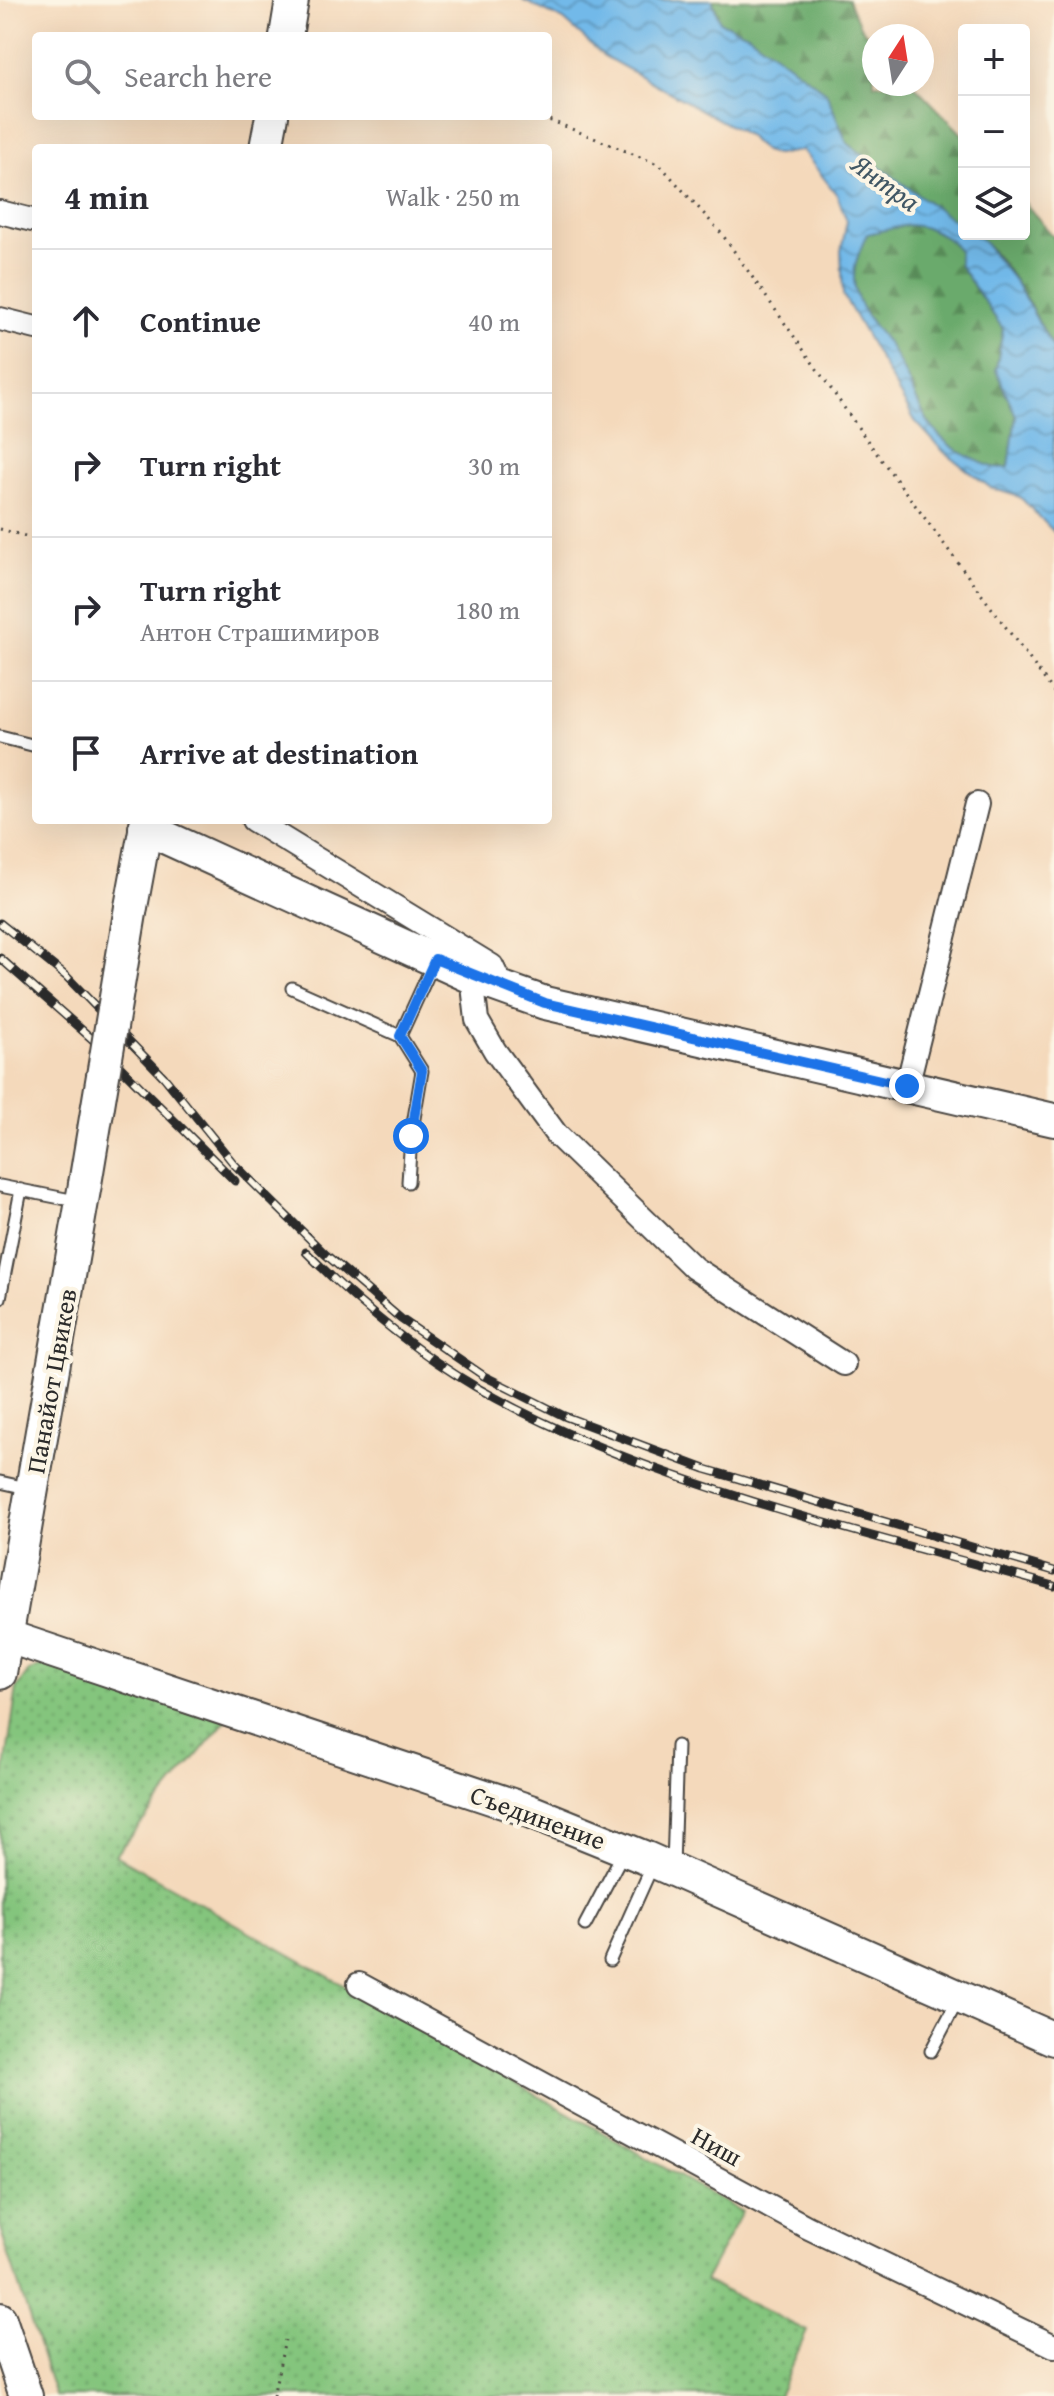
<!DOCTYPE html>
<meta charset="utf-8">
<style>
:root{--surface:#fff;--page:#f7f7f7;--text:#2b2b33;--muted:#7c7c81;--line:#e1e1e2}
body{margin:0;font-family:"Gentium Book Plus",serif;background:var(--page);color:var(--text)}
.controls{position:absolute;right:24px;top:24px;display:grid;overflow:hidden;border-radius:8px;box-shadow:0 8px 32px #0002}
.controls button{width:72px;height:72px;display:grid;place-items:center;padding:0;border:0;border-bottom:2px solid var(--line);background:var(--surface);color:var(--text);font:40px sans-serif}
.compass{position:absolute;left:862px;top:24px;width:72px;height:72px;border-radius:50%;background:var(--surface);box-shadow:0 8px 32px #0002;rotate:12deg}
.stop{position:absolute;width:24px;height:24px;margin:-18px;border:6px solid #1a73e8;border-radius:50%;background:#fff}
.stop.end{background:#1a73e8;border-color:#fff;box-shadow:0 2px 8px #0008}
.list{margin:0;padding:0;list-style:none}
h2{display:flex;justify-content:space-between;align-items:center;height:104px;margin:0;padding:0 32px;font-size:34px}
h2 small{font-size:26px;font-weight:400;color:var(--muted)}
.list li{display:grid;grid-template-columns:52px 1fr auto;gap:24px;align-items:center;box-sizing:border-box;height:144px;padding:0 32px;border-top:2px solid var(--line)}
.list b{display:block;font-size:30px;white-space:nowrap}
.list p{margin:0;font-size:26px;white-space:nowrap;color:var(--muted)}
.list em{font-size:26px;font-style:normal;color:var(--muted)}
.icon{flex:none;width:44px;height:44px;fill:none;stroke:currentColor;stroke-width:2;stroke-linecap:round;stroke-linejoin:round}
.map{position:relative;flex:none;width:1054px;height:2396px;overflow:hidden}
.search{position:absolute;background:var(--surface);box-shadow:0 8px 32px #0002;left:32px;top:32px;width:520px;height:88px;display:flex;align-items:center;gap:20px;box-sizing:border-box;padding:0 28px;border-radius:8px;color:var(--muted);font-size:30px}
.panel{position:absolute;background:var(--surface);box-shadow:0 8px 32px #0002;left:32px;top:144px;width:520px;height:680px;border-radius:8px}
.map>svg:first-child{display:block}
.grass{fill:url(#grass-dots);stroke:#587854;stroke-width:2}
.forest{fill:url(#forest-firs);stroke:#4b6a4c;stroke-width:2}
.water{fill:url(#water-waves);stroke:#4e728a;stroke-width:2;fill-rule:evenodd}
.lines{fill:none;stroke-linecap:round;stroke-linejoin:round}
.lane-casing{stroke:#494541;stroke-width:15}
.street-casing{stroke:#494541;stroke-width:26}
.secondary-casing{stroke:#494541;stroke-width:36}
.path{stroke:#494541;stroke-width:3;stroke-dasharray:2 6;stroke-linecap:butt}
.lane{stroke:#fff;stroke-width:11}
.street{stroke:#fff;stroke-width:22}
.secondary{stroke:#fff;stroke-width:32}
.rail-casing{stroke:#2b2b2b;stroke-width:9}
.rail{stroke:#fcf5e5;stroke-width:6;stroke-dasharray:18;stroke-linecap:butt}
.secondary-bridge-casing{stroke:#494541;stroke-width:36;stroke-linecap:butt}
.secondary-bridge{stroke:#fff;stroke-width:32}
.route{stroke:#1a73e8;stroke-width:10}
.labels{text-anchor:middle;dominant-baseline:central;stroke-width:8;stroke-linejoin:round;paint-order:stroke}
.street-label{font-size:26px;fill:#2b2b2b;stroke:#fcf5e5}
.water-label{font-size:28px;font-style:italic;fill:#405664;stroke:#fcf5e5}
</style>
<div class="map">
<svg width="1054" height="2396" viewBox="0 0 1054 2396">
<defs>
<pattern id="grass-dots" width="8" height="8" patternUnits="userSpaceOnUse" patternTransform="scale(2)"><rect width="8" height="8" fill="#84c57d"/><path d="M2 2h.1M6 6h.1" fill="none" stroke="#6ca067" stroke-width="1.8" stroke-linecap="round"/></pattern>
<pattern id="forest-firs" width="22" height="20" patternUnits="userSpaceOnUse" patternTransform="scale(2)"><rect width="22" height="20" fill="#6baa6c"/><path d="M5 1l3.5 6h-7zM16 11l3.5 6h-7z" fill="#588b59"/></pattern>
<pattern id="water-waves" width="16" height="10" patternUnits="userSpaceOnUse" patternTransform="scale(2)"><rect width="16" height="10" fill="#72b9e9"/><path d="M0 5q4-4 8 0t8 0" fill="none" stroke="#5e97bd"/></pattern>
</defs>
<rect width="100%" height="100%" fill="#fcf5e5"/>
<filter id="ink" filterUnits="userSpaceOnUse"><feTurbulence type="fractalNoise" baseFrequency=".0125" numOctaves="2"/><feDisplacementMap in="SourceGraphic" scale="16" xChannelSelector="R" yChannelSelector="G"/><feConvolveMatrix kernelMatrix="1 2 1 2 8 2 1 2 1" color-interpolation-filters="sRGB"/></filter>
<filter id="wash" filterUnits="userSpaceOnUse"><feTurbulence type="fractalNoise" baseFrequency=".006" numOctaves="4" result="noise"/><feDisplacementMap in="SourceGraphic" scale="32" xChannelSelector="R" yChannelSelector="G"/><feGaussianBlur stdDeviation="1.8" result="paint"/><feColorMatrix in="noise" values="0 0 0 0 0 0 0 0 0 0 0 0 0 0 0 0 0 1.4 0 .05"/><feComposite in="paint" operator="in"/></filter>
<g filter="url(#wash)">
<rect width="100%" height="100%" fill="#f4d9bb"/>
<path class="grass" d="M46,1664L227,1719L115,1855L742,2212L705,2281L807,2331L778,2396H55L0,2228V1802L17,1688L28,1672Z"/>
<g class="forest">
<path d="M712,0H848L860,26L874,43V84H913L964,136V228L847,143L826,92L748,34L720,22Z"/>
<path d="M1024,202L1054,237V349C1032,311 1010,260 973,234H1024Z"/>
<path d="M907,225C930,226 944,233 959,250V265L1003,329L996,370L1016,416L1009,467C993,470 984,465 969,457C918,432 919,393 892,350C880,332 861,314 856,293C850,270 858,253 867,233Z"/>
</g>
<path class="water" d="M522,0H556L562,4L563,0H712L720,22L748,34L826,92L847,143L964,228V234H973L983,241L1016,283L1054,349V532L1020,497L991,488L944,452L915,421L843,295L841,251L847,221L837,195L802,150C774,156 766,158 747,135L604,56L564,20ZM907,225C930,226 944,233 959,250V264L1003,329L996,370L1016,416L1009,467C993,470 984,464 969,457C918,432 919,393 892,350C880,332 861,314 856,293C850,271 858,254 867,234Z"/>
</g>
<g filter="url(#ink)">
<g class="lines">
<g class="lane-casing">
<g id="lane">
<path d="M0,737L36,746"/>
<path d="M292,988L400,1036"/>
<path d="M408,1182L411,1136L422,1071L400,1036L433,964"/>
<path d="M0,1186L81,1202"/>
<path d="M0,1298L21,1190"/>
<path d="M0,1482L31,1489"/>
<path d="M673,1866L677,1746"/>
<path d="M585,1925L623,1853"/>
<path d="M610,1960L654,1862"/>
<path d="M931,2051L959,1998"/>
</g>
</g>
<g class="street-casing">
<g id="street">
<path d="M0,212L36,221"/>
<path d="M0,319L36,328"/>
<path d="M253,820L492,966L503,989"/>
<path d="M472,977L477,1020L495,1051L556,1134L694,1268L844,1364"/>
<path d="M907,1086L977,804"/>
<path d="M359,1984L807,2227L1054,2346"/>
</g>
</g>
<g class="secondary-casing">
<g id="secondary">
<path d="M286,36L292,0"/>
<path d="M266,148L272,116"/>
<path d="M145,828L472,977L545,1003L1054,1120"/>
<path d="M131,907L147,820"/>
<path d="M6,1636L530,1811L646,1858L1054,2039"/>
<path d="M0,1673L85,1184"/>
<path d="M0,2319L26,2396"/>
</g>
</g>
<g class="path">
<path d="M526,116L552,121L660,165L722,234L869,443L1054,692"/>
<path d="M0,529L36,539"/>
<path d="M273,2396L285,2340"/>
</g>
<use href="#lane" class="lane"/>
<use href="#street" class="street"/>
<use href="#secondary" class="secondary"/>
<g class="rail-casing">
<g id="rail">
<path d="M0,923L67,977L164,1077L234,1164L325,1254L401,1319L484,1376L564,1416L705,1469L1054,1571"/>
<path d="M0,958L91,1038L235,1181"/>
<path d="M306,1252C357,1303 414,1351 476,1387C646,1485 866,1532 1054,1586"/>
</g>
</g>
<use href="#rail" class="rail"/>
<g class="secondary-bridge-casing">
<path id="secondary-bridge" d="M85,1184L131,907"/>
</g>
<use href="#secondary-bridge" class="secondary-bridge"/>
</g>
</g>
<g class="lines" filter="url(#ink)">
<path class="route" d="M411,1136L422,1071L400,1036L435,959L545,1003L907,1086"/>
</g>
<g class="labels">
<g class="street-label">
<text transform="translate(51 1381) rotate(-80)">Панайот Цвикев</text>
<text transform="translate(538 1817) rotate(20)">Съединение</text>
<text transform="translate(717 2146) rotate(29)">Ниш</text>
</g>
<g class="water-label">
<text transform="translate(886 182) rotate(36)">Янтра</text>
</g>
</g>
</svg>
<div class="controls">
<button>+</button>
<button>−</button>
<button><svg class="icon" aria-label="layers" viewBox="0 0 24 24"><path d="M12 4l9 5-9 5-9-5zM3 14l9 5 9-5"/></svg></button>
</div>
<svg class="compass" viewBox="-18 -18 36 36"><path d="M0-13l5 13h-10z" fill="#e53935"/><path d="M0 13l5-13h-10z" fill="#7c7c81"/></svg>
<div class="stop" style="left:411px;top:1136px"></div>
<div class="stop end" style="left:907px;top:1086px"></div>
<div class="search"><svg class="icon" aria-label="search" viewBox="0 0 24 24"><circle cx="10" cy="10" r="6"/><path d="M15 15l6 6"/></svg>Search here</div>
<section class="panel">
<h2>4 min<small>Walk · 250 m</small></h2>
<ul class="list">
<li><svg class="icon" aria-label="ahead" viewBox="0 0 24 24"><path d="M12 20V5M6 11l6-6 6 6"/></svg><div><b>Continue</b></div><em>40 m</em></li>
<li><svg class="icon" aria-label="right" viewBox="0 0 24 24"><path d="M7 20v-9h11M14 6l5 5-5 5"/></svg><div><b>Turn right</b></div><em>30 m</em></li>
<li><svg class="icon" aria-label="right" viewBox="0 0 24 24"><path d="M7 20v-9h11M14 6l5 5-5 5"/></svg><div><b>Turn right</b><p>Антон Страшимиров</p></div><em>180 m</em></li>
<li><svg class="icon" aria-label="arrive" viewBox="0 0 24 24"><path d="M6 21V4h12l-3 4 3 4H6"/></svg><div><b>Arrive at destination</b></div></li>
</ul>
</section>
</div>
